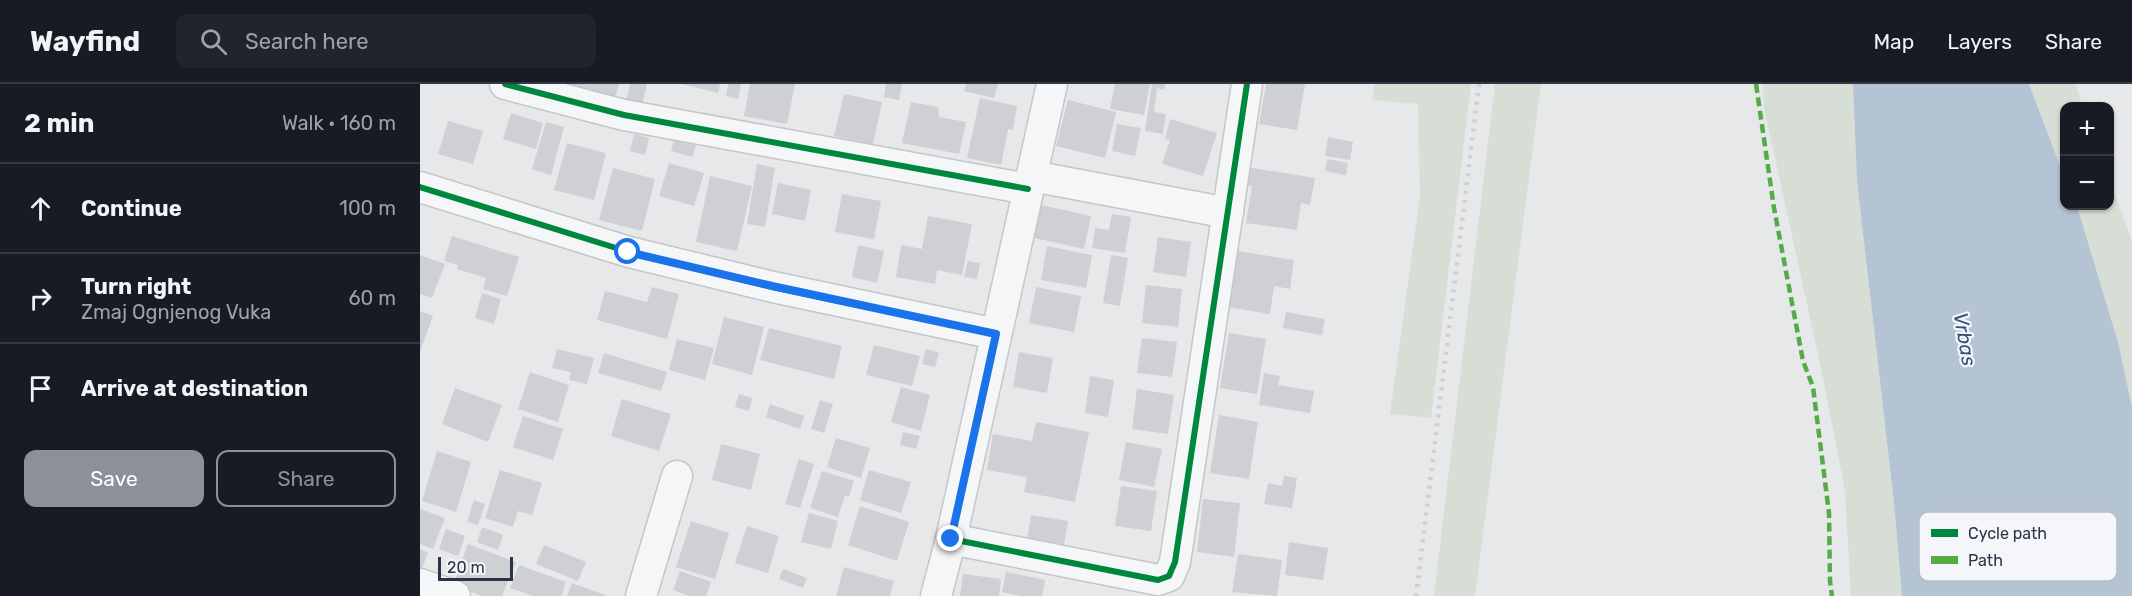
<!DOCTYPE html>
<meta charset="utf-8">
<style>
:root{--surface:#171b24;--page:#20242c;--text:#f1f3f6;--muted:#9ea1a6;--line:#363941;--accent:#8c9099}
body{margin:0;font-family:Rubik,sans-serif;background:var(--page);color:var(--text)}
.controls{position:absolute;right:18px;top:18px;display:grid;overflow:hidden;border-radius:12px;box-shadow:0 2px 4px #0004}
.controls button{width:54px;height:54px;display:grid;place-items:center;padding:0;border:0;border-bottom:2px solid var(--line);background:var(--surface);color:var(--text);font:30px sans-serif}
.scale{position:absolute;left:18px;bottom:15px;width:75px;box-sizing:border-box;padding-left:6px;border:3px solid #2b3445;border-top:0;font-size:16px;line-height:21px;white-space:nowrap;color:#2b3445;-webkit-text-stroke:4px #f4f6f9;paint-order:stroke}
.stop{position:absolute;width:18px;height:18px;margin:-14px;border:4px solid #1a73e8;border-radius:50%;background:#fff}
.stop.end{background:#1a73e8;border-color:#fff;box-shadow:0 2px 6px #0008}
.list{margin:0;padding:0;list-style:none}
h2{display:flex;justify-content:space-between;align-items:center;height:78px;margin:0;padding:0 24px;font-size:26px}
h2 small{font-size:20px;font-weight:400;color:var(--muted)}
.list li{display:grid;grid-template-columns:39px 1fr auto;gap:18px;align-items:center;box-sizing:border-box;height:90px;padding:0 24px;border-top:2px solid var(--line)}
.list b{display:block;font-size:22px;white-space:nowrap}
.list p{margin:0;font-size:20px;white-space:nowrap;color:var(--muted)}
.list em{font-size:20px;font-style:normal;color:var(--muted)}
.actions{display:flex;gap:12px;padding:18px 24px}
.actions a{flex:1;padding:14px 0;border:2px solid var(--accent);border-radius:12px;text-align:center;font-size:21px;color:var(--accent)}
.actions .main{background:var(--accent);color:#fff}
.icon{flex:none;width:33px;height:33px;fill:none;stroke:currentColor;stroke-width:2;stroke-linecap:round;stroke-linejoin:round}
.map{position:relative;flex:none;width:1712px;height:512px;overflow:hidden}
header{display:flex;align-items:center;gap:36px;box-sizing:border-box;height:84px;padding:0 30px;background:var(--surface);border-bottom:2px solid var(--line)}
header strong{font-size:28px}
nav{display:flex;gap:33px;margin-inline-start:auto;font-size:21px}
.search{width:420px;height:54px;background:var(--page);display:flex;align-items:center;gap:15px;box-sizing:border-box;padding:0 21px;border-radius:12px;color:var(--muted);font-size:22px}
main{display:flex}
aside{flex:1;background:var(--surface)}
.map>svg:first-child{display:block}
.green{fill:#d6ded6}
.water{fill:#b4c4d5}
.building{fill:#ced0d3}
.lines{fill:none;stroke-linecap:round;stroke-linejoin:round}
.street-casing{stroke:#c4c6c8;stroke-width:33}
.street{stroke:#f5f6f7;stroke-width:30}
.rail{stroke:#cecfd2;stroke-width:4.5;stroke-dasharray:3 6;stroke-linecap:butt}
.quiet{stroke:#54ac47;stroke-width:4.5;stroke-dasharray:9 4.5;stroke-linecap:butt}
.cycleway-casing{stroke:#f4f6f9;stroke-width:10}
.cycleway{stroke:#00873e;stroke-width:6}
.route{stroke:#1a73e8;stroke-width:8}
.labels{text-anchor:middle;dominant-baseline:central;stroke-width:4.5;stroke-linejoin:round;paint-order:stroke}
.water-label{font-size:20px;font-style:italic;fill:#34527a;stroke:#f4f6f9}
.key{fill:#f4f6f9;stroke:#b8bcc3;stroke-width:1.5}
.key-label{font-size:16px;fill:#2b3445}
</style>
<header>
<strong>Wayfind</strong>
<div class="search"><svg class="icon" aria-label="search" viewBox="0 0 24 24"><circle cx="10" cy="10" r="6"/><path d="M15 15l6 6"/></svg>Search here</div>
<nav><a>Map</a><a>Layers</a><a>Share</a></nav>
</header>
<main>
<aside>
<h2>2 min<small>Walk · 160 m</small></h2>
<ul class="list">
<li><svg class="icon" aria-label="ahead" viewBox="0 0 24 24"><path d="M12 20V5M6 11l6-6 6 6"/></svg><div><b>Continue</b></div><em>100 m</em></li>
<li><svg class="icon" aria-label="right" viewBox="0 0 24 24"><path d="M7 20v-9h11M14 6l5 5-5 5"/></svg><div><b>Turn right</b><p>Zmaj Ognjenog Vuka</p></div><em>60 m</em></li>
<li><svg class="icon" aria-label="arrive" viewBox="0 0 24 24"><path d="M6 21V4h12l-3 4 3 4H6"/></svg><div><b>Arrive at destination</b></div></li>
</ul>
<div class="actions"><a class="main">Save</a><a>Share</a></div>
</aside>
<div class="map">
<svg width="1712" height="512" viewBox="0 0 1712 512">
<rect width="100%" height="100%" fill="#e6e8ea"/>
<g class="green">
<path d="M955,0H1051L1011,334L970,330L1000,112L998,20L952,16Z"/>
<path d="M1075,0H1121L1055,512H1014Z"/>
<path d="M1343,0H1433L1437,97L1474,419L1482,512H1431L1425,407L1403,293L1344,24Z"/>
<path d="M1609,0H1656L1662,22H1644V92Z"/>
<path d="M1690,97L1712,158V323L1698,258L1656,122H1690Z"/>
</g>
<path class="water" d="M1433,0H1609L1644,92V122H1656L1659,129L1698,258L1712,323V512H1482L1474,419L1437,97Z"/>
<g class="building">
<path d="M151,0H199L195,13L150,2Z"/>
<path d="M210,0H227L222,21L206,18Z"/>
<path d="M262,0H300L298,9Z"/>
<path d="M308,0H321L318,15L306,12Z"/>
<path d="M330,0H375L367,40L324,32Z"/>
<path d="M466,0H482L479,16L464,13Z"/>
<path d="M546,0H578L574,14L544,7Z"/>
<path d="M695,0H730L724,31L690,25Z"/>
<path d="M732,0H745L744,6L737,4L734,28L746,30L743,50L725,47Z"/>
<path d="M846,0H885L877,46L839,40Z"/>
<path d="M424,10L462,18L453,60L414,52Z"/>
<path d="M560,14L597,22L593,46L588,45L581,81L547,74Z"/>
<path d="M648,16L696,28L685,74L636,62Z"/>
<path d="M491,18L518,23L519,33L546,38L539,70L482,59Z"/>
<path d="M91,29L123,39L116,65L83,55Z"/>
<path d="M750,35L797,49L783,92L742,80L750,56L745,55Z"/>
<path d="M28,37L63,47L53,80L18,70Z"/>
<path d="M126,38L144,43L131,91L112,85Z"/>
<path d="M697,40L721,44L715,72L692,67Z"/>
<path d="M214,50L229,54L225,71L210,67Z"/>
<path d="M908,53L933,58L930,76L905,72Z"/>
<path d="M254,56L276,61L272,73L251,67Z"/>
<path d="M147,59L186,69L174,116L134,106Z"/>
<path d="M907,75L928,79L926,91L905,87Z"/>
<path d="M249,79L284,89L274,122L239,112Z"/>
<path d="M337,80L355,84L345,143L327,140Z"/>
<path d="M826,83L895,94L890,121L881,119L877,146L826,139L832,102L824,101Z"/>
<path d="M193,84L235,95L222,147L179,136Z"/>
<path d="M290,92L332,102L317,167L276,158Z"/>
<path d="M358,99L391,106L385,137L352,130Z"/>
<path d="M422,110L461,117L454,155L415,148Z"/>
<path d="M621,121L671,132L664,165L614,154Z"/>
<path d="M692,130L711,133L705,169L672,164L675,144L689,146Z"/>
<path d="M508,132L552,140L542,191L517,186L515,200L476,193L481,161L502,165Z"/>
<path d="M32,152L99,173L87,212L63,205L66,194L37,185L38,181L24,177Z"/>
<path d="M738,153L771,158L766,193L733,188Z"/>
<path d="M438,161L464,167L457,199L432,193Z"/>
<path d="M627,162L672,171L666,204L621,196Z"/>
<path d="M818,167L874,176L870,205L854,202L850,230L808,223Z"/>
<path d="M0,171L25,180L12,214L0,210Z"/>
<path d="M691,171L708,174L700,222L683,219Z"/>
<path d="M548,177L560,179L557,195L544,193Z"/>
<path d="M726,201L762,205L758,243L722,239Z"/>
<path d="M232,203L259,210L247,255L177,236L185,207L227,218Z"/>
<path d="M616,203L661,212L654,248L609,239Z"/>
<path d="M62,209L81,215L74,240L55,234Z"/>
<path d="M0,227L13,232L0,268Z"/>
<path d="M866,228L905,235L902,251L863,244Z"/>
<path d="M304,233L344,243L332,291L292,280Z"/>
<path d="M349,244L422,262L414,295L340,276Z"/>
<path d="M809,249L846,255L837,310L800,304Z"/>
<path d="M722,254L757,258L752,293L717,289Z"/>
<path d="M257,255L294,264L285,296L249,286Z"/>
<path d="M454,261L500,272L492,302L446,291Z"/>
<path d="M137,265L174,274L167,300L149,296L151,288L132,284Z"/>
<path d="M506,265L519,269L515,283L502,280Z"/>
<path d="M599,268L633,274L627,309L593,303Z"/>
<path d="M184,269L247,288L241,307L178,289Z"/>
<path d="M110,288L149,301L138,338L98,325Z"/>
<path d="M844,289L860,292L858,301L894,307L890,329L839,321Z"/>
<path d="M670,292L694,296L688,333L665,329Z"/>
<path d="M481,303L510,311L501,347L471,338Z"/>
<path d="M35,304L82,321L68,358L22,340Z"/>
<path d="M717,305L754,311L748,350L712,345Z"/>
<path d="M319,310L332,314L329,327L315,323Z"/>
<path d="M202,315L251,330L239,367L191,352Z"/>
<path d="M400,316L413,320L404,349L391,345Z"/>
<path d="M350,320L384,332L380,345L346,333Z"/>
<path d="M799,331L838,338L829,395L790,389Z"/>
<path d="M103,332L143,345L133,376L93,363Z"/>
<path d="M616,338L669,348L655,418L604,408L607,393L567,386L573,350L612,357Z"/>
<path d="M483,348L500,352L496,365L480,361Z"/>
<path d="M416,354L450,364L441,394L407,383Z"/>
<path d="M706,358L742,365L734,403L699,396Z"/>
<path d="M301,360L340,370L331,406L292,396Z"/>
<path d="M17,367L51,378L36,428L2,417Z"/>
<path d="M379,375L394,380L380,424L365,420Z"/>
<path d="M80,386L122,399L112,431L98,427L93,443L65,434Z"/>
<path d="M449,386L491,398L481,429L440,416Z"/>
<path d="M402,387L434,397L429,413L425,411L418,433L390,424Z"/>
<path d="M864,392L877,394L872,424L844,420L848,399L862,402Z"/>
<path d="M701,402L737,407L731,447L695,442Z"/>
<path d="M783,415L820,419L814,473L777,468Z"/>
<path d="M54,416L65,420L58,441L47,438Z"/>
<path d="M440,422L489,438L477,477L428,461Z"/>
<path d="M0,425L25,434L13,465L0,460Z"/>
<path d="M389,429L418,437L411,465L381,458Z"/>
<path d="M611,431L648,437L643,468L606,462Z"/>
<path d="M271,437L309,449L295,495L256,483Z"/>
<path d="M327,442L359,452L348,489L315,479Z"/>
<path d="M62,443L83,451L78,466L57,458Z"/>
<path d="M26,445L45,452L38,472L19,465Z"/>
<path d="M869,458L908,464L903,496L865,491Z"/>
<path d="M48,460L96,478L82,512H62L33,501Z"/>
<path d="M124,461L166,478L158,497L116,480Z"/>
<path d="M0,465L8,469L0,489Z"/>
<path d="M818,470L862,476L857,512L812,508Z"/>
<path d="M99,481L146,498L141,512H113L90,504Z"/>
<path d="M424,483L474,497L470,512H416Z"/>
<path d="M363,485L387,494L383,504L359,495Z"/>
<path d="M260,487L291,498L286,512H269L253,506Z"/>
<path d="M586,488L625,496L622,512H600L582,508Z"/>
<path d="M543,490L581,495L579,512H540Z"/>
<path d="M152,499L188,512H147Z"/>
</g>
<g class="lines">
<g class="street-casing">
<g id="street">
<path d="M85,0L204,31L608,105"/>
<path d="M612,92L808,129"/>
<path d="M0,103L209,168L353,203L576,250"/>
<path d="M531,455L738,496L749,492L755,478L827,0"/>
<path d="M0,500L35,512"/>
<path d="M221,512L257,392"/>
<path d="M516,512L531,455L632,0"/>
</g>
</g>
<use href="#street" class="street"/>
<path class="rail" d="M996,512L1059,0"/>
<path class="quiet" d="M1336,0L1354,124L1383,277L1393,303L1409,429L1410,497L1412,512"/>
<g class="cycleway-casing">
<g id="cycleway">
<path d="M85,0L204,31L608,105"/>
<path d="M0,103L209,168L353,203L576,250"/>
<path d="M531,455L738,496L749,492L755,478L827,0"/>
</g>
</g>
<use href="#cycleway" class="cycleway"/>
</g>
<g class="lines">
<path class="route" d="M208,168L352,202L576,250L531,455"/>
</g>
<g class="labels">
<g class="water-label">
<text transform="translate(1545 255) rotate(80)">Vrbas</text>
</g>
</g>
<rect x="1499" y="428" width="198" height="69" rx="9" class="key"/>
<rect x="1511" y="445" width="27" height="8" fill="#00873e"/>
<rect x="1511" y="472" width="27" height="8" fill="#54ac47"/>
<g class="key-label">
<text x="1548" y="455">Cycle path</text>
<text x="1548" y="482">Path</text>
</g>
</svg>
<div class="controls">
<button>+</button>
<button>−</button>
</div>
<div class="scale">20 m</div>
<div class="stop" style="left:208px;top:168px"></div>
<div class="stop end" style="left:531px;top:455px"></div>
</div>
</main>
